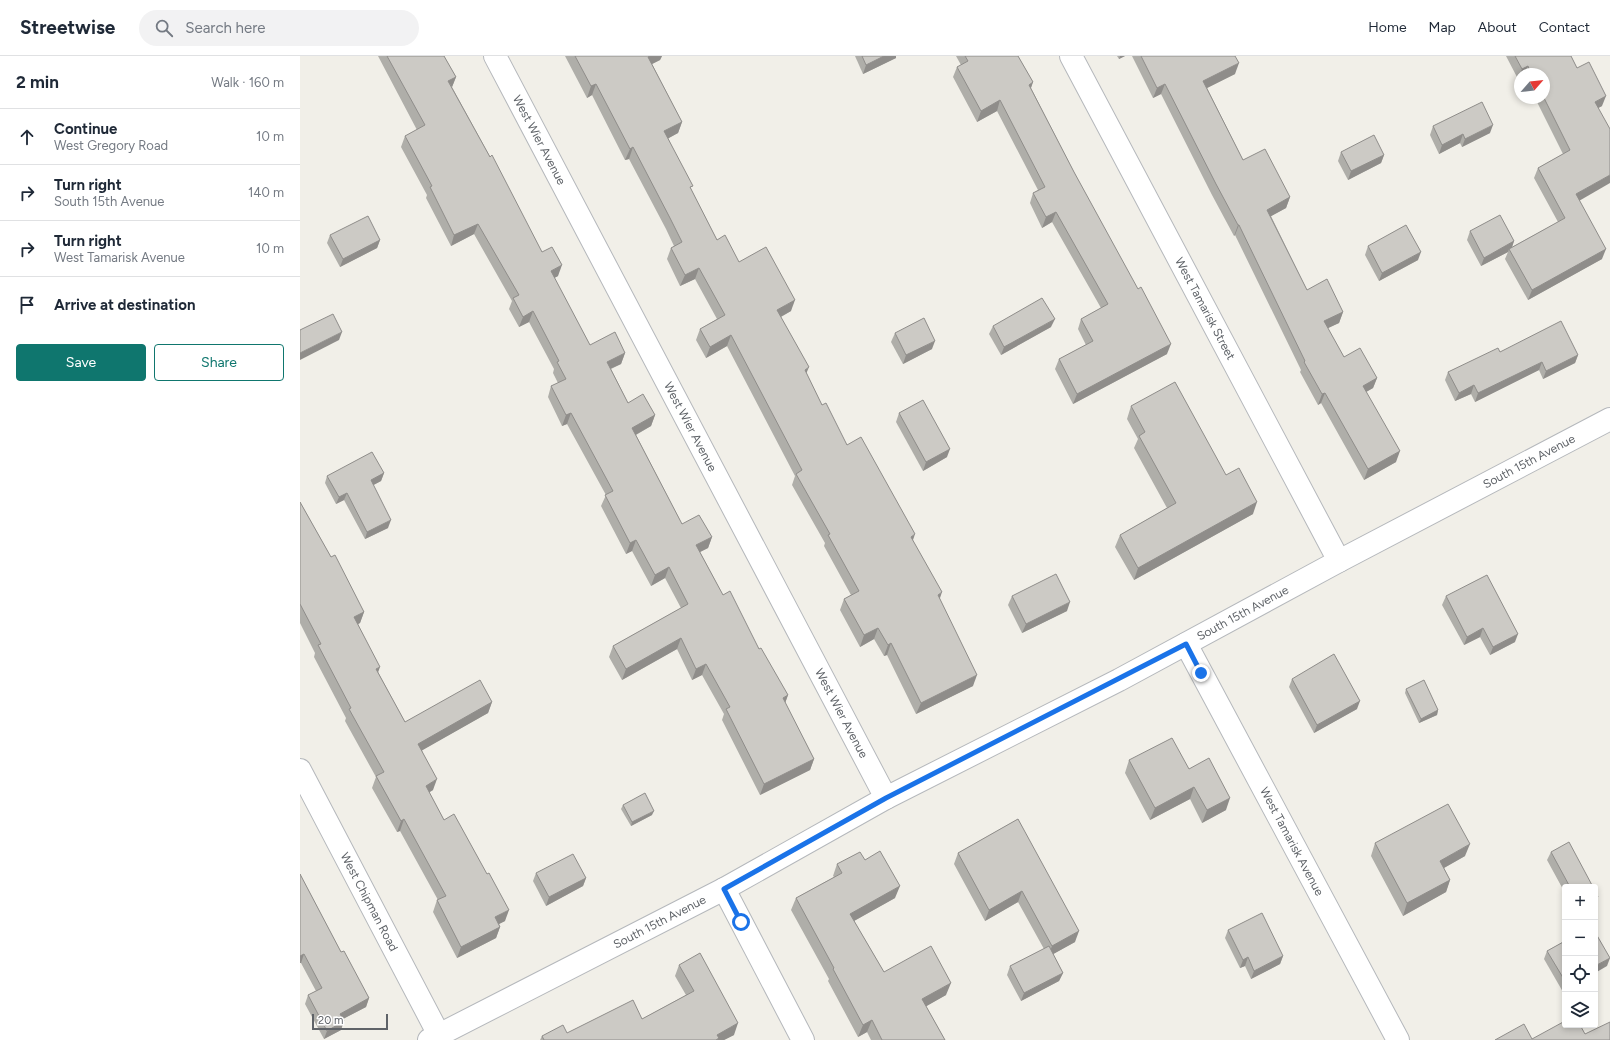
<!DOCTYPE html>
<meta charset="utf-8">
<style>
:root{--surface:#fff;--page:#f2f2f3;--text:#1f2937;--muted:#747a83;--line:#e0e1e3;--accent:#0f766e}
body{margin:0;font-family:Figtree,sans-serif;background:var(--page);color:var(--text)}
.controls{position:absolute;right:12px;bottom:12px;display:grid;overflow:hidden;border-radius:4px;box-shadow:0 2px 6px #0003}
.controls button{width:36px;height:36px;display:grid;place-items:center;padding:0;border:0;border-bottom:1px solid var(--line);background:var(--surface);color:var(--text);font:20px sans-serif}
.compass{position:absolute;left:1214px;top:12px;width:36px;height:36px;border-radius:50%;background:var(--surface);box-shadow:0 2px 6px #0003;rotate:62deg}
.scale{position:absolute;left:12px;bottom:10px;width:76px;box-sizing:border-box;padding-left:4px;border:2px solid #5f6368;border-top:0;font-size:11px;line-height:14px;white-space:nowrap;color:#5f6368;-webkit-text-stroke:3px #fff;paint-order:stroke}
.stop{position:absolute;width:12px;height:12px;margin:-9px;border:3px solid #1a73e8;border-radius:50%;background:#fff}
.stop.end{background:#1a73e8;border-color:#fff;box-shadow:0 1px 4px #0008}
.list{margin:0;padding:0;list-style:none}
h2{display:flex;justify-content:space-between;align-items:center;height:52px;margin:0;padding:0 16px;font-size:17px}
h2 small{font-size:13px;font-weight:400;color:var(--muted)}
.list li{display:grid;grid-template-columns:26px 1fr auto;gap:12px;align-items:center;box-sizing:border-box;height:56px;padding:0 16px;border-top:1px solid var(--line)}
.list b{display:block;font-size:15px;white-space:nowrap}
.list p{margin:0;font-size:13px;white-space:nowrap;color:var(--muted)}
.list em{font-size:13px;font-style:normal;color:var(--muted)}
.actions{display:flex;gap:8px;padding:12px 16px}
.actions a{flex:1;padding:9px 0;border:1px solid var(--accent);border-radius:4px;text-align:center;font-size:14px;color:var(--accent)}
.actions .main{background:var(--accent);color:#fff}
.icon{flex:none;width:22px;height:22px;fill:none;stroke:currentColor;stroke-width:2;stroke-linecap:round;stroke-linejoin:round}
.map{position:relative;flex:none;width:1310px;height:984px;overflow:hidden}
header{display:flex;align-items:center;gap:24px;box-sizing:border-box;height:56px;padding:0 20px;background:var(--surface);border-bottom:1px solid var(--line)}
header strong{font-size:19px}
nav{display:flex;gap:22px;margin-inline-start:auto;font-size:14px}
.search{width:280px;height:36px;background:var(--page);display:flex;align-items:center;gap:10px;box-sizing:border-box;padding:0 14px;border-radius:22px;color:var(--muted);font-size:15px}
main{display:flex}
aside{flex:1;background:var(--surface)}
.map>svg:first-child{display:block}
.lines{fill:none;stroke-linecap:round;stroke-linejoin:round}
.minor-casing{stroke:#b5b8bc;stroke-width:24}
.minor{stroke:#fff;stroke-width:22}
.wall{fill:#afaea9}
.shaded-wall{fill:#8f8d8a}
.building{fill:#cccac5;stroke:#8f8d8a}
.route{stroke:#1a73e8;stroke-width:5}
.labels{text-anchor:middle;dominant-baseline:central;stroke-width:3.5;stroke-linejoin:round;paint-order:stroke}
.street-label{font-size:12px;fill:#5f6368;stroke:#fff}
</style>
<header>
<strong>Streetwise</strong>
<div class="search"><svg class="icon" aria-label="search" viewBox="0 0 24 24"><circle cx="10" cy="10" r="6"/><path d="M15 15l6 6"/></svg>Search here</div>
<nav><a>Home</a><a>Map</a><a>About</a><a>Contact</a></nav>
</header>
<main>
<aside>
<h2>2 min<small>Walk · 160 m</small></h2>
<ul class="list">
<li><svg class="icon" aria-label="ahead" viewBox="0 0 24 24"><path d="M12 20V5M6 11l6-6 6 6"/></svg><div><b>Continue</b><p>West Gregory Road</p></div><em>10 m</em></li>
<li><svg class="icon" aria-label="right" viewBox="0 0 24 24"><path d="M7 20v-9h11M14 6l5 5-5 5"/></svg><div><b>Turn right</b><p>South 15th Avenue</p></div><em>140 m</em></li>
<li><svg class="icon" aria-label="right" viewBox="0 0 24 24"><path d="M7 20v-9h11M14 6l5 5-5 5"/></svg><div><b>Turn right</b><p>West Tamarisk Avenue</p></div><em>10 m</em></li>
<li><svg class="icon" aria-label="arrive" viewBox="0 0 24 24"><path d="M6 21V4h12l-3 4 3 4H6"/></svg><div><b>Arrive at destination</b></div></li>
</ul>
<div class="actions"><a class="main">Save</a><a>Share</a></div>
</aside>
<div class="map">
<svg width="1310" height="984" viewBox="0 0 1310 984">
<rect width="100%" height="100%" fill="#f1efe8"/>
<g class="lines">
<g class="minor-casing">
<g id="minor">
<path id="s1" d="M195,0L586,742"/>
<path id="s2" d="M771,0L1039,505"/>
<path id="s3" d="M886,588L1098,984"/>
<path id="s4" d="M0,714L139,979"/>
<path d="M424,833L503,984"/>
<path id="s5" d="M129,984L424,833L586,742L819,624L1039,505L1310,363"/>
</g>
</g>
<use href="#minor" class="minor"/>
</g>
<g class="wall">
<path d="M78,0H144L156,21L152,31L242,196L258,220L254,222L290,289L325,297L321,308L311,313L328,347L355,359L351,370L336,379L382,468L412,481L408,492L400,496L423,539L459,593L488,639L485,647L514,703L510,714L460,739L422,664L424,658L402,619L392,624L377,593L322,624L309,601L313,590L381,552L365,522L351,530L332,495L326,498L301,450L306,439L267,368L262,370L248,341L251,330L258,327L253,317L254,313L229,266L219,271L209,253L212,245L174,178L151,190L126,142L127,139L101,91L105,80L117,74Z"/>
<path d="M265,0H362L360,4L352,8L382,66L378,77L368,82L392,135L417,184L439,206L491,255L481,261L506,317L522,349L547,389L613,485L640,543L673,630L616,658L587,599L584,600L574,583L560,591L540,554L544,543L551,539L524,490L525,487L492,429L495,420L427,290L406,302L396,284L400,273L417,263L395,223L380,230L367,203L371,192L374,190L366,173L329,103L325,104L292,39L287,42Z"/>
<path d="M555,0H596V2L563,18Z"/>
<path d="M656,0H718L733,26L731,32L867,298L773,348L755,313L759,303L786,289L778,273L781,263L801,252L752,166L742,172L730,147L733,137L738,134L697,55L677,66L653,21L657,11L661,9Z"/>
<path d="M817,0H825L819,3Z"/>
<path d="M832,0H935V18L907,32L943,104L990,141L986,152L971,160L1007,234L1043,256L1039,267L1027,272L1044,301L1077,322L1073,332L1066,336L1096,406L1064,424L1021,347L1018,349L1000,316L1001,314L935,179L934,180L912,139L861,38L853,42Z"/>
<path d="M1206,0H1271L1277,12L1302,50L1298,52L1279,145L1302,203L1228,244L1205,203L1208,196L1181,210L1167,184L1170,175L1214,185L1212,191L1258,166L1234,122L1238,112L1263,98L1235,42H1244V18H1220V23H1218Z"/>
<path d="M1133,70L1190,77L1162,91L1160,87L1139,98L1130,79Z"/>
<path d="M1041,96L1084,99L1081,107L1048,124L1038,105Z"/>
<path d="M30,179L80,184L77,192L40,211L27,187Z"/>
<path d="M1068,190L1118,204L1079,225L1065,199Z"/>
<path d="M693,270L751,271L701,299L689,278Z"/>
<path d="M595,277L632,293L603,308L591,286Z"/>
<path d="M1200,296L1278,299L1275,307L1243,323L1239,314L1175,346L1171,338L1155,345L1145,324L1148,316Z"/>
<path d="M831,350L926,419L953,458L834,524L815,491L820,479L867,452L834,392L838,383L827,363Z"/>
<path d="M599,357L647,401L623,415L596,366Z"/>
<path d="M84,417L81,425L73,429L88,472L65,483L44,444L36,448L25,427L27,420Z"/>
<path d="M0,446L31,501L64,556L60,567L58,568L78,616L105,666L192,646L188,657L122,694L133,734L129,736L144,764L205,865L199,868L200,871L196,882L157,902L133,856L137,844H138L100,775L97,776L72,732L76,721L45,665L46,662L14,601L15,597L0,567Z"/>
<path d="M712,540L767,555L722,577L708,549Z"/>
<path d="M1146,540L1215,586L1190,599L1180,581L1164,589L1142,549Z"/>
<path d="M992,623L1057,653L1014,677L989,631Z"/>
<path d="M1106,633L1138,654L1137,659L1119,667L1105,637Z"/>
<path d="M829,704L889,713L926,754L902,767L890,743L850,764L825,717Z"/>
<path d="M323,749L352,759L331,770L321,753Z"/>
<path d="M718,763L775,886L753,898L763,917L759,925L721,945L707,919L710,910L744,893L718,846L685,865L654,808L658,797Z"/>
<path d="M1075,787L1165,800L1144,812L1150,824L1146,836L1103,860L1071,800Z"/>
<path d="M1251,796L1293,831H1265V837L1247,804Z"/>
<path d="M565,804L595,842L554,865L584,916L646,939L626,950L645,984H571L567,976L558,981L528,925L529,923L491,854L496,842L534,821L533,820L537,808Z"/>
<path d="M236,817L286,822L283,830L246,850L233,825Z"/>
<path d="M0,818L41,896L69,942L66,951L43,963L41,974L24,983L5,948L8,939L16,935L1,907H0Z"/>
<path d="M928,874L983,900L980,908L951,923L945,910L940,912L925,882Z"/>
<path d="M1265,885V934L1263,936L1244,903L1247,895Z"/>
<path d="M379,909L434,979L424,984H240L242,980L267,977L342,963L386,939L375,920Z"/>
</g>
<g class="shaded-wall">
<path d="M350,0H362L360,4L344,12L348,1Z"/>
<path d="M584,0H596V2L563,18L566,9Z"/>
<path d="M820,0H825L819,3Z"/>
<path d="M939,7L935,18L899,36L903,25Z"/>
<path d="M1228,10L1225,18H1220L1222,13Z"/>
<path d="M156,21L152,31L148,25Z"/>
<path d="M733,26L729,37V29Z"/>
<path d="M296,28L292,39L287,42L291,30Z"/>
<path d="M865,28L861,38L853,42L857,32Z"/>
<path d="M1306,40L1302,50L1291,56L1295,46Z"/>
<path d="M700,44L697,55L677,66L681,55Z"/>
<path d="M382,66L378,77L360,87L364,75Z"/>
<path d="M1193,69L1190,77L1162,91L1165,83Z"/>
<path d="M1163,78L1160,87L1139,98L1142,89Z"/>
<path d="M333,91L329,103L325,104L330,93Z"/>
<path d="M1084,99L1081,107L1048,124L1051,115Z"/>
<path d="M1310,119V127L1272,149L1276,138Z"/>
<path d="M990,141L986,152L964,164L967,154Z"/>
<path d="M756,156L752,166L742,172L746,161Z"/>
<path d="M178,168L174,178L151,190L154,179Z"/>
<path d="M938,169H939L935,179L934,180Z"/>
<path d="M80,184L77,192L40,211L43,203Z"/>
<path d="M1214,185L1211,194L1209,193L1208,196L1181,210L1184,202Z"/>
<path d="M1306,193L1302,203L1228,244L1232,234Z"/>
<path d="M1121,196L1118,204L1079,225L1082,217Z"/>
<path d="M262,209L258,220L247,226L251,215Z"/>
<path d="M399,212L395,223L380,230L385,219Z"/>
<path d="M495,244L491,255L473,265L477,254Z"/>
<path d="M233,255L229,266L219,271L223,261Z"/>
<path d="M1043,256L1039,267L1020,276L1024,265Z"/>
<path d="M755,263L751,271L701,299L704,291Z"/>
<path d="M42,276L39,284L0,304V297Z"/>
<path d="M431,279L427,290L406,302L410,291Z"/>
<path d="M635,285L632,293L603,308L606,299Z"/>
<path d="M871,288L867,298L773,348L777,338Z"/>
<path d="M325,297L321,308L303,316L307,306Z"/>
<path d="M1278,299L1275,307L1243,323L1246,315Z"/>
<path d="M1242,306L1239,314L1175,346L1178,337Z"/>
<path d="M509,311L504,323L505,314Z"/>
<path d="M1077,322L1073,332L1059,340L1063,330Z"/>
<path d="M1174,329L1171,338L1155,345L1159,337Z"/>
<path d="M1025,337L1021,347L1018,349L1022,338Z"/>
<path d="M271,357L267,368L262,370L266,359Z"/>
<path d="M355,359L351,370L328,383L332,372Z"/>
<path d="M650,393L647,401L623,415L626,406Z"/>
<path d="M1100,395L1096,406L1064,424L1068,413Z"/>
<path d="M84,417L81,425L68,432L71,424Z"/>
<path d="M47,437L44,444L36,448L39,441Z"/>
<path d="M957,446L953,458L834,524L838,512Z"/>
<path d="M91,464L88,472L65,483L67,476Z"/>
<path d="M615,478L611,490V481Z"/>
<path d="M412,481L408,492L392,500L396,489Z"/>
<path d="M336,484L332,495L326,498L330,487Z"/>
<path d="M369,511L365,522L351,530L355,519Z"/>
<path d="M642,536L638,548V539Z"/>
<path d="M770,546L767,555L722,577L726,568Z"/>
<path d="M64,556L60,567L50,572L54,561Z"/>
<path d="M578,572L574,583L560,591L564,579Z"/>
<path d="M1183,572L1180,581L1164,589L1167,581Z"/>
<path d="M1218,578L1215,586L1190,599L1193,591Z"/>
<path d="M381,582L377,593L322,624L326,613Z"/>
<path d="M591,587L587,599L584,600L588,589Z"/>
<path d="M406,608L402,619L392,624L396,613Z"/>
<path d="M80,611L76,622V613Z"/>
<path d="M677,619L673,630L616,658L621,647Z"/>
<path d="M488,639L484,650L483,642Z"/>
<path d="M1060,645L1057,653L1014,677L1017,669Z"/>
<path d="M192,646L188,657L114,699L118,688Z"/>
<path d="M1138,654L1137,659L1119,667L1121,663Z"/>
<path d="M514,703L510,714L460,739L464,728Z"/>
<path d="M137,723L133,734L122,741L126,730Z"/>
<path d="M894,731L890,743L850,764L855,752Z"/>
<path d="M930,742L926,754L902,767L907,754Z"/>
<path d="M354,755L352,759L331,770L332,766Z"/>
<path d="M104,763L100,775L97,776L101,765Z"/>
<path d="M1170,788L1165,800L1135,817L1140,805Z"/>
<path d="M286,822L283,830L246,850L249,841Z"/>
<path d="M1150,824L1146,836L1103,860L1107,847Z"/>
<path d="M600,830L595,842L545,870L550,858Z"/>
<path d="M722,835L718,846L685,865L689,854Z"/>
<path d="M1298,841L1295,850V843Z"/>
<path d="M209,854L205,865L191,872L195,861Z"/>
<path d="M200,871L196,882L157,902L161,891Z"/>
<path d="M779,875L775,886L748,901L752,890Z"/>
<path d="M4,898L1,907H0V900Z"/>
<path d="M983,900L980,908L951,923L954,915Z"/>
<path d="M948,901L945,910L940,912L943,904Z"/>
<path d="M1310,902L1307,910L1295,917V910Z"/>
<path d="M763,917L759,925L721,945L724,937Z"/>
<path d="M651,927L646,939L618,955L622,943Z"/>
<path d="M69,942L66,951L37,966L40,958Z"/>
<path d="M572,964L567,976L558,981L563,969Z"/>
<path d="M44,965L41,974L24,983L27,975Z"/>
<path d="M438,967L434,979L424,984H416L417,979Z"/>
</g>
<g class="building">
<path d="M87,0H144L156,21L148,25L190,101L192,99L242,196L252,191L262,209L251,215L290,289L315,276L325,297L307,306L328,347L343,338L355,359L332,372L382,468L399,459L412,481L396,489L423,539L430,535L459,593L461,592L488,639L483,642L514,703L464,728L426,653L430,651L406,608L396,613L381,582L326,613L313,590L388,548L369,511L355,519L336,484L330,487L305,439L313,435L271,357L266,359L251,330L266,323L257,306L259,305L233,255L223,261L213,242L219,239L178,168L154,179L130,131L132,130L105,80L125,69Z"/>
<path d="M275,0H350L348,1L382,66L364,75L393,130L390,131L417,184L425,179L439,206L466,191L495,244L477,254L509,311L505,314L522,349L526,347L547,389L561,381L615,478L611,481L642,536L638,539L677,619L621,647L591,587L588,589L578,572L564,579L544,543L559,535L528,479L530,478L496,418L502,414L431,279L410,291L400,273L425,259L399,212L385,219L371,192L382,186L370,162L333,91L330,93L296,28L291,30Z"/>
<path d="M562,0H584L566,9Z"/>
<path d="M665,0H718L733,26L729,29L774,116L838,233L841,231L871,288L777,338L759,303L793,285L781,263L808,248L756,156L746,161L733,137L745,131L700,44L681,55L657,11L668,5Z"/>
<path d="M841,0H935L939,7L903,25L943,104L965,93L990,141L967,154L1007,234L1027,223L1043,256L1024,265L1044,301L1060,292L1077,322L1063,330L1100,395L1068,413L1025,337L1022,338L1004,306L1005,305L939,169H938L916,128L865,28L857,32Z"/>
<path d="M1215,0H1271L1277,12L1289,6L1306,40L1295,46L1310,73V119L1276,138L1306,193L1232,234L1209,193L1265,162L1238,112L1270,94L1244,42V18H1231L1228,10L1222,13Z"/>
<path d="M1182,46L1193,69L1165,83L1163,78L1142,89L1133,70Z"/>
<path d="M1074,79L1084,99L1051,115L1041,96Z"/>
<path d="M1200,159L1214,185L1184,202L1170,175Z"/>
<path d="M68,160L80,184L43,203L30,179Z"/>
<path d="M1106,169L1121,196L1082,217L1068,190Z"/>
<path d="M742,242L755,263L704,291L693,270Z"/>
<path d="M33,258L42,276L0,297V274Z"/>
<path d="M624,262L635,285L606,299L595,277Z"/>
<path d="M1261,265L1278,299L1246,315L1242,306L1178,337L1174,329L1159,337L1148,316L1198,292L1200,296Z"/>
<path d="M875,326L926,419L939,412L957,446L838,512L820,479L876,447L839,380L845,376L831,350Z"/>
<path d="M623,344L650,393L626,406L599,357Z"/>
<path d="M72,396L84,417L71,424L91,464L67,476L47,437L39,441L27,420Z"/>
<path d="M0,446L31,501L35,499L64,556L54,561L80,611L76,613L105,666L180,624L192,646L118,688L137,723L126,730L144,764L154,758L187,818L189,817L209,854L195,861L200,871L161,891L137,844L146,840L104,763L101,765L76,720L84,716L49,653L51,652L18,589L21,588L0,548Z"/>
<path d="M756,518L770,546L726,568L712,540Z"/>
<path d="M1187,519L1218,578L1193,591L1183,572L1167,581L1146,540Z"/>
<path d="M1034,598L1060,645L1017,669L992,623Z"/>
<path d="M1124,624L1138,654L1121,663L1106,633Z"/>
<path d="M872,682L889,713L909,702L930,742L907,754L894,731L855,752L829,704Z"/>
<path d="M345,737L354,755L332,766L323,749Z"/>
<path d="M1148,748L1170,788L1140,805L1150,824L1107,847L1075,787Z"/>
<path d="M718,763L779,875L752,890L722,835L689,854L658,797Z"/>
<path d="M1269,786L1293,831H1270L1251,796Z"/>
<path d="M580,795L600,830L550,858L584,916L631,890L651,927L622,943L645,984H582L572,964L563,969L533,913L534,912L496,842L542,817L537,808L560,796L565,804Z"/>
<path d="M273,798L286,822L249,841L236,817Z"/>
<path d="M0,818L41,896L44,895L69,942L40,958L44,965L27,975L8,939L22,932L4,898L0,900Z"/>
<path d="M1295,835L1298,841L1295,843Z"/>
<path d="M962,857L983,900L954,915L948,901L943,904L928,874Z"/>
<path d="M1295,876L1310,902L1295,910Z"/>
<path d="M1265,885V925L1247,895Z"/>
<path d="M749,890L763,917L724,937L710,910Z"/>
<path d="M400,897L438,967L417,979L419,982L416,984H244L242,980L263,969L267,977L333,944L342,963L394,935L379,909Z"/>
<path d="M1265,965V969H1280L1285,978L1310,966V984H1195L1224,968L1232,983Z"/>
</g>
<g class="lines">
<path class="route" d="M441,866L424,833L586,742L886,588L901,617"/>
</g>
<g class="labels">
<g class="street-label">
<text stroke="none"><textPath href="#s1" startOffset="95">West Wier Avenue</textPath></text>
<text stroke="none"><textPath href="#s2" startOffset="286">West Tamarisk Street</textPath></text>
<text stroke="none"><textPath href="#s1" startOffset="419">West Wier Avenue</textPath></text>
<text stroke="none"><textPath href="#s5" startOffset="1243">South 15th Avenue</textPath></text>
<text stroke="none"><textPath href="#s5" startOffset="919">South 15th Avenue</textPath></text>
<text stroke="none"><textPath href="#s1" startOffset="743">West Wier Avenue</textPath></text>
<text stroke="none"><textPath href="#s3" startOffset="224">West Tamarisk Avenue</textPath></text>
<text stroke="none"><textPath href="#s4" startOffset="149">West Chipman Road</textPath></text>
<text stroke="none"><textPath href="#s5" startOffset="259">South 15th Avenue</textPath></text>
</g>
</g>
</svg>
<div class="controls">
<button>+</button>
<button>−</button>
<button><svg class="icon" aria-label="locate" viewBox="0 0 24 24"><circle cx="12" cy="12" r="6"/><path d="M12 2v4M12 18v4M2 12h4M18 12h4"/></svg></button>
<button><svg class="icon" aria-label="layers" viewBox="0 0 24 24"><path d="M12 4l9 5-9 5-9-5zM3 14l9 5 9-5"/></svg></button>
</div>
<svg class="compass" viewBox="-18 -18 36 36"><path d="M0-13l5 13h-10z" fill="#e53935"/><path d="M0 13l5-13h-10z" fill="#747a83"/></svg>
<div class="scale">20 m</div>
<div class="stop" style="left:441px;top:866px"></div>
<div class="stop end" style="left:901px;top:617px"></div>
</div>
</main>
